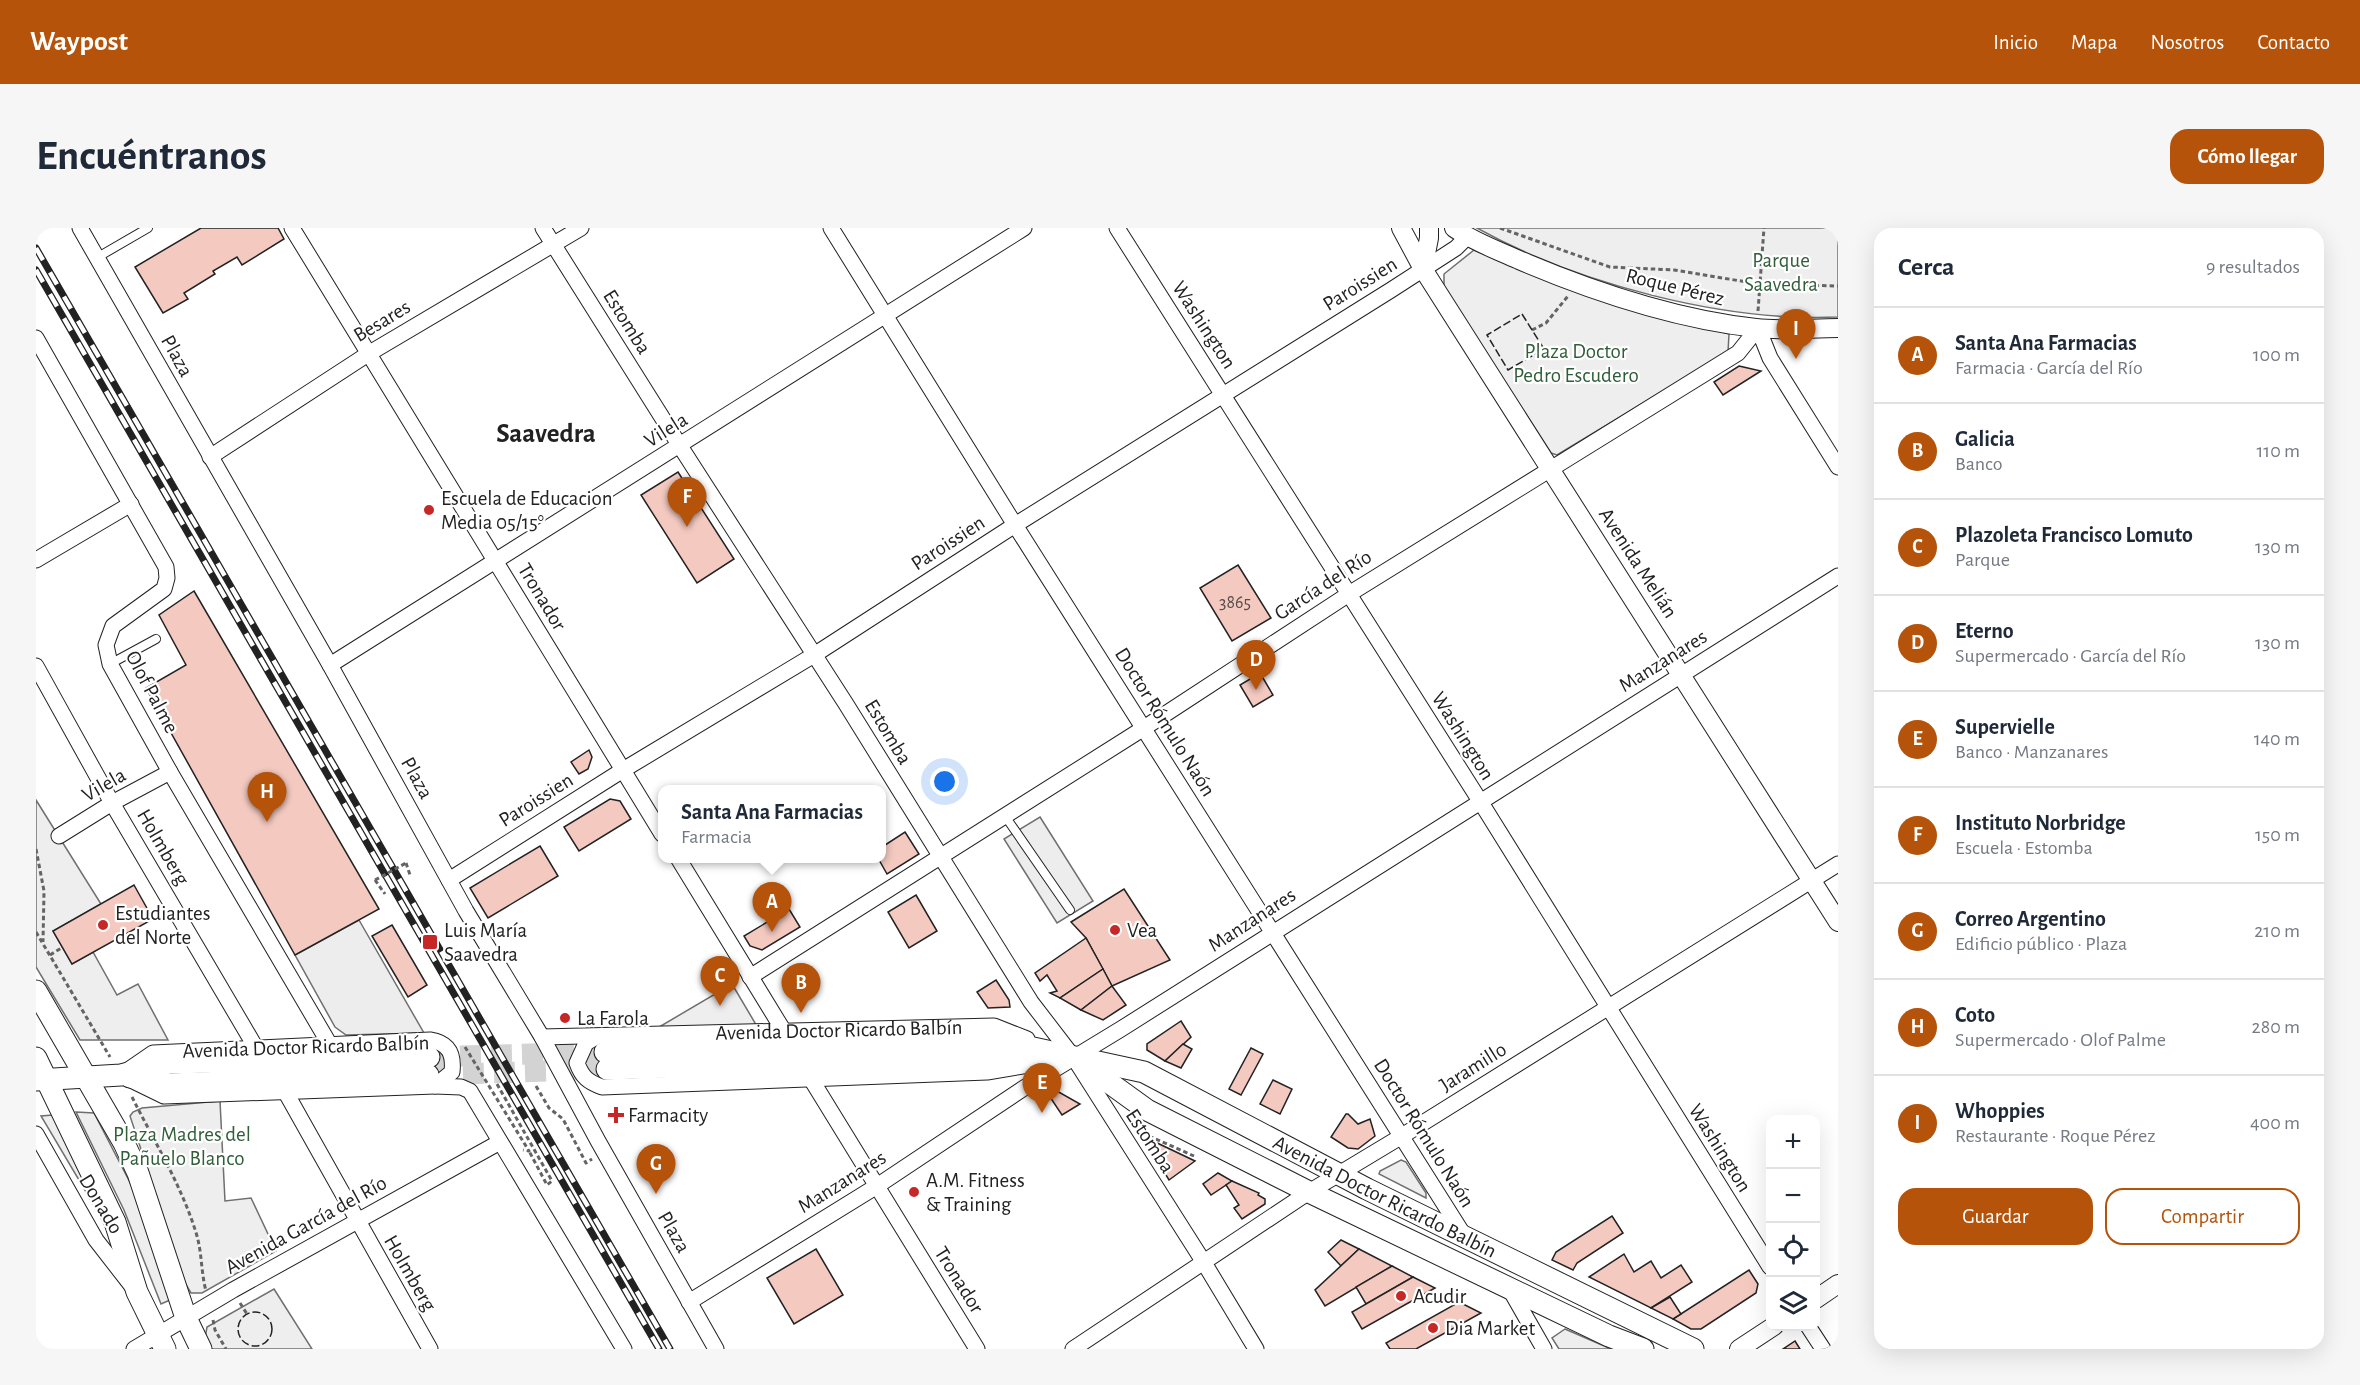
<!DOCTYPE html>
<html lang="es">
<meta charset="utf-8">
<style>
:root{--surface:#fff;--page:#f6f6f7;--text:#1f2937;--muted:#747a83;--line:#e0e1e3;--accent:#b45309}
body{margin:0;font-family:"Alegreya Sans",sans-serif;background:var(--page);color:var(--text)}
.controls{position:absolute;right:18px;bottom:18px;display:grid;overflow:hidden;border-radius:12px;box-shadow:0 6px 24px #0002}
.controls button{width:54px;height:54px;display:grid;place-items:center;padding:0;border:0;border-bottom:2px solid var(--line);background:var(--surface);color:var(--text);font:30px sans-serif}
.you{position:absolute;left:909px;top:554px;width:21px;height:21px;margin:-15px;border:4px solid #fff;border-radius:50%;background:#1a73e8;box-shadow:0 0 0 9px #1a73e833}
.badge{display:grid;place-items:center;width:39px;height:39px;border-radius:50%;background:var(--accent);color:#fff;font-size:20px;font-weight:700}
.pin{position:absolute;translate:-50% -50px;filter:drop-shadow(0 2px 3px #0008)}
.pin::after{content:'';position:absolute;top:32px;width:21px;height:18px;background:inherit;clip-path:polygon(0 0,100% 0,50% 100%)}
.popup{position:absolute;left:622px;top:557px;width:228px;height:78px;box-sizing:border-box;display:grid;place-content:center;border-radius:12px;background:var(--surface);filter:drop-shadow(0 2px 4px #0005);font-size:20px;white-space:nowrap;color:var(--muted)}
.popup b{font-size:22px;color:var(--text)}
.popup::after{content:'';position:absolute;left:50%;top:100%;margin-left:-12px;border:12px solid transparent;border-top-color:var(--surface)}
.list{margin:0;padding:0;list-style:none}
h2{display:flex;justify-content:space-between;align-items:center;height:78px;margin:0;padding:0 24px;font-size:26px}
h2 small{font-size:20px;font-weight:400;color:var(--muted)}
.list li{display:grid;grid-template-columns:39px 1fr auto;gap:18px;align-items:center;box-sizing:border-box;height:96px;padding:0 24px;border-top:2px solid var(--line)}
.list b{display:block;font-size:22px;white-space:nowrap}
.list p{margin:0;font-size:20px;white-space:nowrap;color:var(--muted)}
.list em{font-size:20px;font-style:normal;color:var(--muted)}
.actions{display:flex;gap:12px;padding:18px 24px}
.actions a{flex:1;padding:14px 0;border:2px solid var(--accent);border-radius:18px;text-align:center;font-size:21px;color:var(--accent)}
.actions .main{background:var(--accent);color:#fff}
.icon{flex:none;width:33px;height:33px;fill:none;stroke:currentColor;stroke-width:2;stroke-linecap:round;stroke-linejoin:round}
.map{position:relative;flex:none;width:1802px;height:1121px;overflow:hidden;border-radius:18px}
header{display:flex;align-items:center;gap:36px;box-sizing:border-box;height:84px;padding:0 30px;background:var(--accent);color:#fff}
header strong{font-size:28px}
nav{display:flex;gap:33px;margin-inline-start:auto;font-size:21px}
.intro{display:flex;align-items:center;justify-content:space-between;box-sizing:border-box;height:144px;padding:0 36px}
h1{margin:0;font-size:42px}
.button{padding:15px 27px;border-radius:18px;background:var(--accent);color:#fff;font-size:21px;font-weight:700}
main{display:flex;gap:36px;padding:0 36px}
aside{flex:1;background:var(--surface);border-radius:18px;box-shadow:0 6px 24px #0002}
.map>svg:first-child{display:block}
.green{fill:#eee;stroke:#6f6f6f;stroke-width:1.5}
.parking{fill:#ededed;stroke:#6f6f6f;stroke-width:1.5}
.building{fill:#f3c9c0;stroke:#222;stroke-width:1.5}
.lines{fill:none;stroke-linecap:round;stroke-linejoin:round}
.secondary-tunnel{stroke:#d3d3d3;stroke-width:21;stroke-dasharray:21 10;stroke-linecap:butt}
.service-casing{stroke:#222;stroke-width:10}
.minor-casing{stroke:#222;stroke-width:17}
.tertiary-casing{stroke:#222;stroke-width:20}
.secondary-casing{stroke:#222;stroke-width:23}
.path{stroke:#646464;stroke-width:3;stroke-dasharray:4.5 3;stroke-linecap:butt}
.service{stroke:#fff;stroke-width:8}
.minor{stroke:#fff;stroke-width:15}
.tertiary{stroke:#fff;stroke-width:18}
.secondary{stroke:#fff;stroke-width:21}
.rail-casing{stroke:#222;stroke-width:7}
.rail{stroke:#fff;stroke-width:4.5;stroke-dasharray:14;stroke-linecap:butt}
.path-bridge{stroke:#646464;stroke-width:3;stroke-dasharray:4.5 3;stroke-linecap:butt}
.fence{stroke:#222;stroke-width:1.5;stroke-dasharray:8 3;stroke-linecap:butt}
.poi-dot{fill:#c62828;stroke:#fff;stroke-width:2}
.labels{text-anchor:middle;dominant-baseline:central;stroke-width:4.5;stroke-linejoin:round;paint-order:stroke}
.number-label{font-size:18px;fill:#564c4a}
.park-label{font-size:21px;fill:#2f5e38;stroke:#fff}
.street-label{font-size:21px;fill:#222;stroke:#fff}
.poi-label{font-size:21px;fill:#222;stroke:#fff;text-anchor:start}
.district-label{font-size:27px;font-weight:bold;fill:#222;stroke:#fff}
</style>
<header>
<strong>Waypost</strong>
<nav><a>Inicio</a><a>Mapa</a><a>Nosotros</a><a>Contacto</a></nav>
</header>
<div class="intro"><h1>Encuéntranos</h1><a class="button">Cómo llegar</a></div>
<main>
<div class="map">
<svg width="1802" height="1121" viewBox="0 0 1802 1121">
<rect width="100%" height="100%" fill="#fff"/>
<g class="green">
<path d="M1441,0H1802V89C1687,94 1542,56 1441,0Z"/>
<path d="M1438,22L1541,63L1693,106L1692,124L1521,227L1515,225L1408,59V46Z"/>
<path d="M0,572L65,676L17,703L36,736L57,724L81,767L102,756L132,812H44L0,739Z"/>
<path d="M696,756L722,800L613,805Z"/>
<path d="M184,873L189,973L215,970L240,1023L166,1065H155L149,1055L94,888L97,884L106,880Z"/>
<path d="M40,884L58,885L102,970L134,1072L125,1076L88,982Z"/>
<path d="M17,887L72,1001L5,888Z"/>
<path d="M1365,932L1370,934L1390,965V970L1343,946L1344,943Z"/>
<path d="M238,1061L276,1121H176L169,1110L171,1099Z"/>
<path d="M1529,1101L1575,1121H1523L1516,1110Z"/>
</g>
<g class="parking">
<path d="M1004,589L1057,673L1021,695L968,611Z"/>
<path d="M323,692L388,805L310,807L299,799L259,727Z"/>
</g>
<g class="building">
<path d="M165,0H242L248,11L206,37L201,29L177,43L179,46L148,65L152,71L127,85L99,39Z"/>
<path d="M1703,138L1725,143L1687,167L1678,154Z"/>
<path d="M642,244L698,331L661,355L605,267Z"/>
<path d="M1202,337L1235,390L1196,413L1164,360Z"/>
<path d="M158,363L343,681L259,727L110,460L150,437L123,387Z"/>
<path d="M1224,445L1237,467L1217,479L1204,457Z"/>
<path d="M553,522L556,529L552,541L543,546L535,534Z"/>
<path d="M574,571L584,573L595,591L543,623L528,599Z"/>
<path d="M869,604L883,626L851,646L842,630H846V619Z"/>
<path d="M504,618L522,648L452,690L434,660Z"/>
<path d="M98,657L117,691L36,736L17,703Z"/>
<path d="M1088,661L1134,732L1076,758L1050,710L1035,694Z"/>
<path d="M880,667L901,703L873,720L852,684Z"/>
<path d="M753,681L764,699L726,722L714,718L708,708Z"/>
<path d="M356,697L391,757L372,769L336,708Z"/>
<path d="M1050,710L1067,741L1024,770L1014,765L1021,763L1011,747L1004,753L999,745Z"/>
<path d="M1067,741L1076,758L1045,782L1024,770Z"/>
<path d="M960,752L973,772L974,779L952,780L941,764Z"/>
<path d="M1076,758L1090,777L1067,792L1045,782Z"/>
<path d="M1145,793L1155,809L1129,833L1111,822V816Z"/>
<path d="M1147,816L1156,821L1145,840L1129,833Z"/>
<path d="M1215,820L1227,826L1205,867L1193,861Z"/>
<path d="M1237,852L1256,861L1244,886L1224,876Z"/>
<path d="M1010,863H1021L1044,876L1026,887Z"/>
<path d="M1310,886H1312L1322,896L1334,891L1339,908L1322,921L1312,920L1295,909Z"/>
<path d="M1117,913L1159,933L1133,952L1112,918Z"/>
<path d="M1182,945L1196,953L1175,967L1167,956Z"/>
<path d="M1196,953L1223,965L1222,967L1229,971V976L1206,991L1198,980L1203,977L1190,957Z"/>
<path d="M1576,988L1587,1005L1541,1035L1537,1042L1516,1032L1520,1024Z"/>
<path d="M1305,1012L1323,1021L1305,1038L1292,1024Z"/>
<path d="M780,1021L807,1067L758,1096L731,1050Z"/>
<path d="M1323,1021L1356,1038L1289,1078L1279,1062Z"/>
<path d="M1588,1026L1598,1044L1615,1033L1625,1050L1645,1037L1656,1054L1615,1080L1553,1049Z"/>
<path d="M1356,1038L1377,1049L1330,1076L1320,1059Z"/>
<path d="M1713,1042L1722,1056L1720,1065L1665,1101H1655L1637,1091Z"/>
<path d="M1377,1049L1399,1060L1326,1101L1316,1084Z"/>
<path d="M1634,1069L1645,1086L1637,1091L1615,1080Z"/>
<path d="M1423,1074L1445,1085L1380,1121H1354L1350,1115Z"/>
<path d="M1759,1113L1764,1121H1747Z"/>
</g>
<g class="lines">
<g class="secondary-tunnel">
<path d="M393,829L569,824"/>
<path d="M396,847L571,841"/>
</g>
<g class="service-casing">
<g id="service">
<path d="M62,29L112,0"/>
<path d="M74,436L120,411"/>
<path d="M969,588L1034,682"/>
</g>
</g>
<g class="minor-casing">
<g id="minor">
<path d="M44,0L294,437L430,683L506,809L562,913L680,1121"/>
<path d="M256,0L626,606"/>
<path d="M507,0L644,218L810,476L995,774L1038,830L1167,1033L1220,1121"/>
<path d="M795,0L979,297L1429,1009"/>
<path d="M1081,0L1444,573L1734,1039"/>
<path d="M0,110L130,339L131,350L128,361L77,398L70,417L74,436L134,544L294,817"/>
<path d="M174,229L332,126L545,0"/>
<path d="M0,332L95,276"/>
<path d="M294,437L988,0"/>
<path d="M0,438L76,575L220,820"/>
<path d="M23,608L76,575L134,544"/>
<path d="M642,630L749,805"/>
<path d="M413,652L587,542L778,427L979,297L1355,62L1420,20L1431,9"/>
<path d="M714,749L1108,500L1313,366L1702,125L1722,100L1734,130L1802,239"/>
<path id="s1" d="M506,809L958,798L991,811"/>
<path d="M560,809L550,815L541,835C546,849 552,854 566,859L951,844L1030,831"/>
<path d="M394,812C413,815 418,826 416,844L399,858L128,868L85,847L117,825Z"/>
<path d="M775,851L941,1121"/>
<path d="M399,858L425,859L434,863L588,1121"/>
<path d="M249,863L394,1121"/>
<path d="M0,906L60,1012L95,1057"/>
<path d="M1472,1058L1508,1121"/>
<path d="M653,1074L841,958L988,860L1085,801L1802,348"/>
<path d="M1772,1098L1787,1121"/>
<path d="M98,1121L197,1062L464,914"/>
<path d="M1037,1121L1273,964L1366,908L1802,636"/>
</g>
</g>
<g class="tertiary-casing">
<g id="tertiary">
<path d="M1365,0L1387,41L1802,694"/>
<path d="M1418,0C1438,14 1461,22 1483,32C1558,64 1639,91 1720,100C1747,103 1775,100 1802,100"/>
<path d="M1387,41L1393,10V0"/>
<path d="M1780,1071L1802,1056"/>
<path d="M1703,1121L1738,1098"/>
</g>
</g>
<g class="secondary-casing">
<g id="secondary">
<path d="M0,763L88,915L102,945L150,1090L165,1121"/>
<path id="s2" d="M569,824L956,811L1108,844L1331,961L1657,1121"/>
<path d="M0,830L79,994L101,1064L129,1121"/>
<path d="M1046,835L1111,882L1273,964L1573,1108L1607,1121"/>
<path d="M571,841L953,829H996"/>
<path d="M94,849L133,856L392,847"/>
<path d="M0,852L85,847L133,835L393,829"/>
</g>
</g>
<g class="path">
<path d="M1464,0L1574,39L1638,42L1723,56L1802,58"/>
<path d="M1722,83L1728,0"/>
<path d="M1496,102L1510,95L1532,68"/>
<path d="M0,621L8,663L7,714"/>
<path d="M370,635L374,647"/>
<path d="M339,652L349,666"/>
<path d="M0,704L74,829"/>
<path d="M14,727L27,719"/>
<path d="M429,819L493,923L487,922"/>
<path d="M461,856L516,953L511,957L493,923"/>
<path d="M500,858L513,880L527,891L550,935L556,931"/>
<path d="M96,869C118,913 147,960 161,1008C166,1026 165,1044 170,1063"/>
<path d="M1113,908L1158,928"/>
<path d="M204,1075L211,1086"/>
<path d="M177,1092L179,1102L190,1121"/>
</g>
<use href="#service" class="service"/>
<use href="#minor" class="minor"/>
<use href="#tertiary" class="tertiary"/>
<use href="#secondary" class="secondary"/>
<g class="rail-casing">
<g id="rail">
<path d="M0,20L634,1121"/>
<path d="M0,42L623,1121"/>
</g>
</g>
<use href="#rail" class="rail"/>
<path class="path-bridge" d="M339,652L370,635"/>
<g class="fence">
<path d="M1486,86L1508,121L1472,142L1451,107Z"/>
<circle cx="219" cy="1101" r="17"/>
</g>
</g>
<g class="poi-dot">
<circle cx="393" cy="282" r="6"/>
<circle cx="67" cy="697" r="6"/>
<circle cx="1079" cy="702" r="6"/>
<rect x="386" y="706" width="16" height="16" rx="3"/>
<circle cx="529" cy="790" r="6"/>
<path d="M577 878h6v6h6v6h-6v6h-6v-6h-6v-6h6z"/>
<circle cx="878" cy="964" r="6"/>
<circle cx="1365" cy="1068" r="6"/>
<circle cx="1397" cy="1100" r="6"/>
</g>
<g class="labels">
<g class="number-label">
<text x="1199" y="375">3865</text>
</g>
<g class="park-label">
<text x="1745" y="32">Parque<tspan x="1745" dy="24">Saavedra</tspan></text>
<text x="1540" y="123">Plaza Doctor<tspan x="1540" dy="24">Pedro Escudero</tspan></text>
<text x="146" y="906">Plaza Madres del<tspan x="146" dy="24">Pañuelo Blanco</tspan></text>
</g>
<g class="street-label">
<text transform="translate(1324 56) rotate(-32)">Paroissien</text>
<text transform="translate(1639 59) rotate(14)">Roque Pérez</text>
<text transform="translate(346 93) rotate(-31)">Besares</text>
<text transform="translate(591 94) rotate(58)">Estomba</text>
<text transform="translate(1168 97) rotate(57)">Washington</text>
<text transform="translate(141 128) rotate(61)">Plaza</text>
<text transform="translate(630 202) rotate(-32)">Vilela</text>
<text transform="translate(912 315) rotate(-33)">Paroissien</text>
<text transform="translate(1602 335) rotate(57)">Avenida Melián</text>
<text transform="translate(1287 357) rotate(-33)">García del Río</text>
<text transform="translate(506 369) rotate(59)">Tronador</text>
<text transform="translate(1627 433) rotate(-32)">Manzanares</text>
<text transform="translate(116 464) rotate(62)">Olof Palme</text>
<text transform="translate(1129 494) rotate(58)">Doctor Rómulo Naón</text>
<text transform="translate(852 504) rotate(59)">Estomba</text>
<text transform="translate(1427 508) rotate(58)">Washington</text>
<text transform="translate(381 550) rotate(61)">Plaza</text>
<text transform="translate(68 557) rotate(-30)">Vilela</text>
<text transform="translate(500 572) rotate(-32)">Paroissien</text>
<text transform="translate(127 619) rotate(60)">Holmberg</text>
<text transform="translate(1216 692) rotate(-33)">Manzanares</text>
<text stroke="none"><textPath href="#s1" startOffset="297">Avenida Doctor Ricardo Balbín</textPath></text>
<text transform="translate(270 819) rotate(-2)">Avenida Doctor Ricardo Balbín</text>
<text transform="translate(1437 839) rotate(-32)">Jaramillo</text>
<text transform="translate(1388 905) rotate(58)">Doctor Rómulo Naón</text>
<text transform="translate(1114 913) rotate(57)">Estomba</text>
<text transform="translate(1684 920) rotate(58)">Washington</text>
<text transform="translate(806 954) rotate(-32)">Manzanares</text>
<text stroke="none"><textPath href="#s2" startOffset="814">Avenida Doctor Ricardo Balbín</textPath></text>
<text transform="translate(65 976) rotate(59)">Donado</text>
<text transform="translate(270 997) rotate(-29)">Avenida García del Río</text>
<text transform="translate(638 1004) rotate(60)">Plaza</text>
<text transform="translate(374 1045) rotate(60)">Holmberg</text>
<text transform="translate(923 1052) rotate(58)">Tronador</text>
</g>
<g class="poi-label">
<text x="405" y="270">Escuela de Educacion<tspan x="405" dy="24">Media 05/15°</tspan></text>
<text x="79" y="685">Estudiantes<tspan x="79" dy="24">del Norte</tspan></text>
<text x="408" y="702">Luis María<tspan x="408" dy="24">Saavedra</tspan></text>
<text x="1091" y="702">Vea</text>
<text x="541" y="790">La Farola</text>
<text x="592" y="887">Farmacity</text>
<text x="890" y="952">A.M. Fitness<tspan x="890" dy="24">&amp; Training</tspan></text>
<text x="1377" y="1068">Acudir</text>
<text x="1409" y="1100">Dia Market</text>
</g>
<g class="district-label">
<text x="510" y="205">Saavedra</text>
</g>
</g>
</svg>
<div class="controls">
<button>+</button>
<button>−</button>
<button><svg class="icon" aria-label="locate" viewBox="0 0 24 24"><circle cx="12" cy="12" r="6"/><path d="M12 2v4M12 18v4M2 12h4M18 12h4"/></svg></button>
<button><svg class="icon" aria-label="layers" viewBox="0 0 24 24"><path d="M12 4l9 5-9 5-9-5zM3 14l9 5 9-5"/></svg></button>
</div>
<div class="you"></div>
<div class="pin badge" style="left:736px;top:704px">A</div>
<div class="popup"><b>Santa Ana Farmacias</b>Farmacia</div>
<div class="pin badge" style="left:765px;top:785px">B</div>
<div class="pin badge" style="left:684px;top:778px">C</div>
<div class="pin badge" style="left:1220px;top:462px">D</div>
<div class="pin badge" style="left:1006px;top:885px">E</div>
<div class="pin badge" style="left:651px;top:299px">F</div>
<div class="pin badge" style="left:620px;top:966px">G</div>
<div class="pin badge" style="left:231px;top:594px">H</div>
<div class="pin badge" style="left:1760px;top:131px">I</div>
</div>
<aside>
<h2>Cerca<small>9 resultados</small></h2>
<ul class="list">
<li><span class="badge">A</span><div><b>Santa Ana Farmacias</b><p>Farmacia · García del Río</p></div><em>100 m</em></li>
<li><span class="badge">B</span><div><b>Galicia</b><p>Banco</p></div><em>110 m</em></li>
<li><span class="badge">C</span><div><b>Plazoleta Francisco Lomuto</b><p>Parque</p></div><em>130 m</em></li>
<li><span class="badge">D</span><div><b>Eterno</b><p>Supermercado · García del Río</p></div><em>130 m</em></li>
<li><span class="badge">E</span><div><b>Supervielle</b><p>Banco · Manzanares</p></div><em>140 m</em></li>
<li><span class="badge">F</span><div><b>Instituto Norbridge</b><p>Escuela · Estomba</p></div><em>150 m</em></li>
<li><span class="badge">G</span><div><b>Correo Argentino</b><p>Edificio público · Plaza</p></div><em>210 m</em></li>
<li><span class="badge">H</span><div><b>Coto</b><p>Supermercado · Olof Palme</p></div><em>280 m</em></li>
<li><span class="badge">I</span><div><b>Whoppies</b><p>Restaurante · Roque Pérez</p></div><em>400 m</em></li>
</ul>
<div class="actions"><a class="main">Guardar</a><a>Compartir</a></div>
</aside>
</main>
